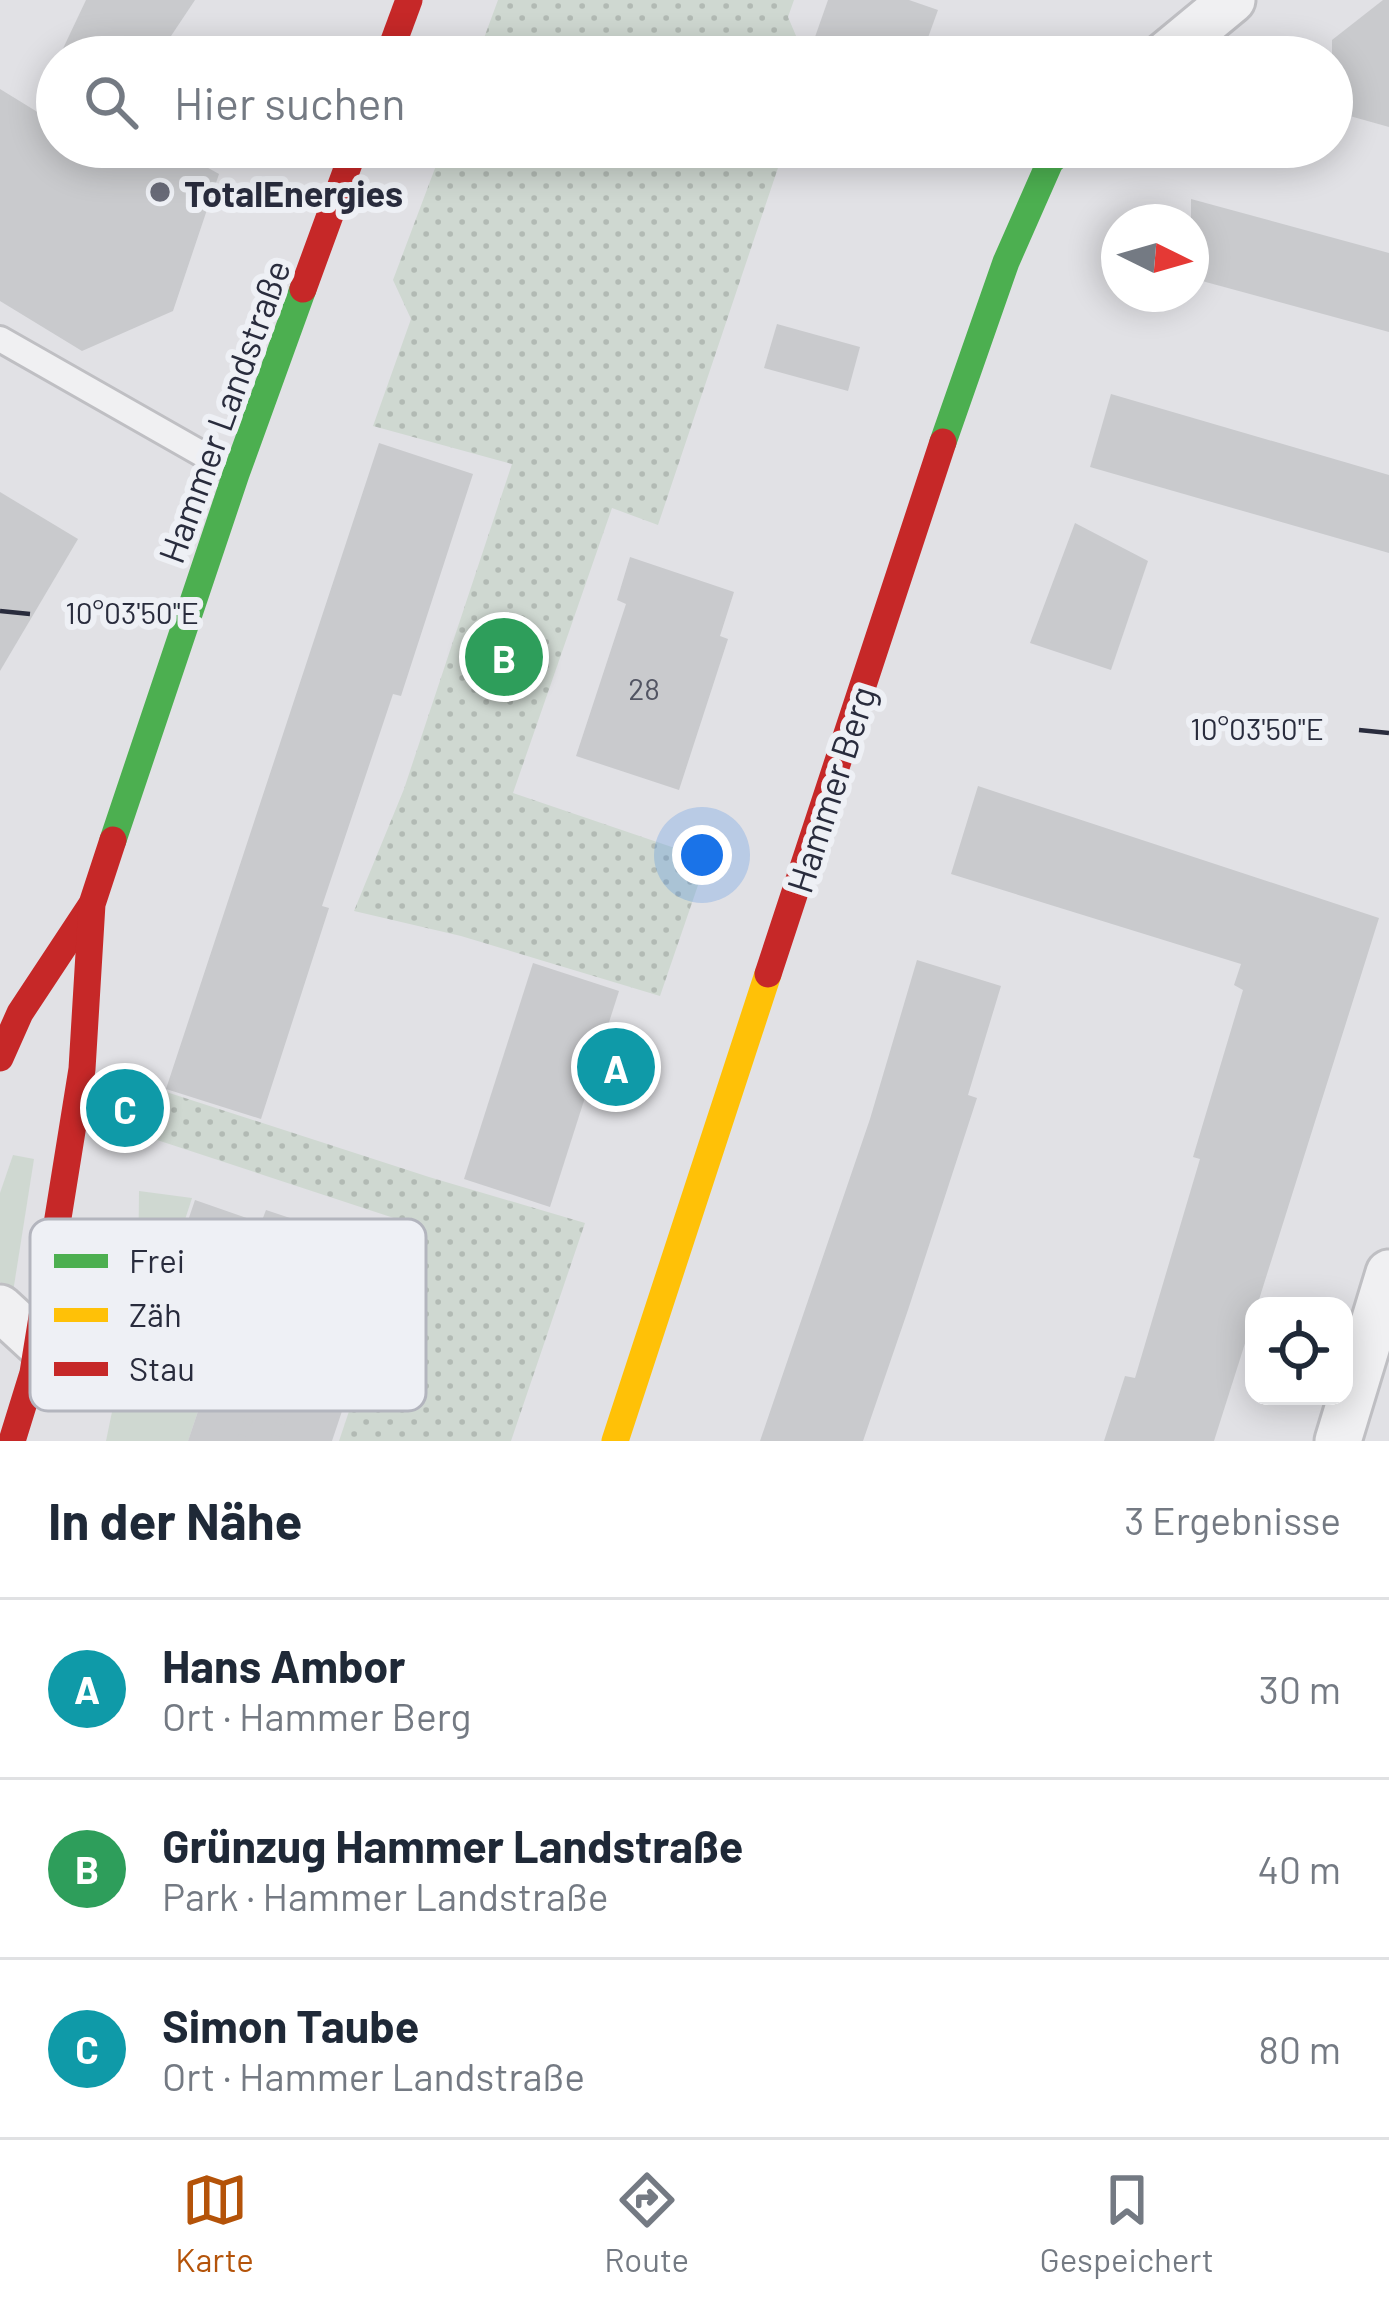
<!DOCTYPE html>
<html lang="de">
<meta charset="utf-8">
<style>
:root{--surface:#fff;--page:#f2f2f3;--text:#1f2937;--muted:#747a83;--line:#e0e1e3;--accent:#b45309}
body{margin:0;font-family:Barlow,sans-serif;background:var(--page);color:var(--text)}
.controls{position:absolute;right:36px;bottom:36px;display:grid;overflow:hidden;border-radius:24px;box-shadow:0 6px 30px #0003}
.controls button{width:108px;height:108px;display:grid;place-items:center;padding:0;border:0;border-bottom:3px solid var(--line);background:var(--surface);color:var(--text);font:60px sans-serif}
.compass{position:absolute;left:1101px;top:204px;width:108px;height:108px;border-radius:50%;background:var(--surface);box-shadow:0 6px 30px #0003;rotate:95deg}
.you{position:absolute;left:702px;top:855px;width:42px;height:42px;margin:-30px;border:9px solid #fff;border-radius:50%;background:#1a73e8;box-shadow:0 0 0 18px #1a73e833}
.badge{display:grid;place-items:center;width:78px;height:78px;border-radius:50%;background:var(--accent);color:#fff;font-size:39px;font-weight:700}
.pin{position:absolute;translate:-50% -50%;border:6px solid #fff;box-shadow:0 3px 12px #0006}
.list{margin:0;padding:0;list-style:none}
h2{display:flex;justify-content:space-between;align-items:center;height:156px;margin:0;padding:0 48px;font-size:51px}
h2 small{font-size:39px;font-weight:400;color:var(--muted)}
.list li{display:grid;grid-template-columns:78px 1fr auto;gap:36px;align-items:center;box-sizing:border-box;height:180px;padding:0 48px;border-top:3px solid var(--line)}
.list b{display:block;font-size:45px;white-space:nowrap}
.list p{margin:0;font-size:39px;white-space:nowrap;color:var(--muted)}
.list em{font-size:39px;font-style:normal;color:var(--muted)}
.icon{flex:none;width:66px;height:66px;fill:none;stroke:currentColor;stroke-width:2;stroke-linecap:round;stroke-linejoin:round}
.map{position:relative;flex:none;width:1389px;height:1441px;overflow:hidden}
.search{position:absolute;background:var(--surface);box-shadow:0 6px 30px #0003;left:36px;right:36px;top:36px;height:132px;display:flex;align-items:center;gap:30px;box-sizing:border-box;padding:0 42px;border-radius:66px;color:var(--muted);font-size:45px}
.sheet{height:696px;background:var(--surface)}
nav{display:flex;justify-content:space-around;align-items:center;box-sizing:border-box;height:168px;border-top:3px solid var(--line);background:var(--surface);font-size:33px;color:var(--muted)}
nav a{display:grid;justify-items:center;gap:6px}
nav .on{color:var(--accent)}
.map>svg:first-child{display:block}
.green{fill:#cfd8d1}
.park{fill:url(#park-dots)}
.building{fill:#c9cacd}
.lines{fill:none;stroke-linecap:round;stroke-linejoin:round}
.lane-casing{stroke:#bfbfc3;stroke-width:30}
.street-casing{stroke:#bfbfc3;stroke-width:51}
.lane{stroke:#f0f0f2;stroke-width:24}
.street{stroke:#f0f0f2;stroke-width:45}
.fast{stroke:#4caf50;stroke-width:27}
.slow{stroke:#ffc107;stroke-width:27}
.jam{stroke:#c62828;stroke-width:27}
.rail{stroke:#c9cacd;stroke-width:9;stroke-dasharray:6 12;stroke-linecap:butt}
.ticks{fill:none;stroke:#292c3d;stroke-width:4.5}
.poi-dot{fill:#696b78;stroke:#eef0f5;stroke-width:4.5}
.labels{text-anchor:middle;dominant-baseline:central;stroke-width:12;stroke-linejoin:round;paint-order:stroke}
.number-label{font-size:30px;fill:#525462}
.poi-label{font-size:36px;font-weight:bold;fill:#292c3d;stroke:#eef0f5;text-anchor:start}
.street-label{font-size:36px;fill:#292c3d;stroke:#eef0f5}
.key{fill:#eef0f5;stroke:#b3b5be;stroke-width:3}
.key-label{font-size:33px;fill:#292c3d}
.ticks-label{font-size:30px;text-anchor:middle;fill:#292c3d;stroke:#eef0f5;stroke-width:12;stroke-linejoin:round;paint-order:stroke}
</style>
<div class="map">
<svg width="1389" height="1441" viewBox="0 0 1389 1441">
<defs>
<pattern id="park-dots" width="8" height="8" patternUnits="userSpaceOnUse" patternTransform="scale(3)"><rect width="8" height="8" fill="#cfd8d1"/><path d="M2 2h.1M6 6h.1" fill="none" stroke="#b2bab4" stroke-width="1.8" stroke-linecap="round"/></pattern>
</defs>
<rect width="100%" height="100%" fill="#e1e1e5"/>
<g class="green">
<path d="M13,1155L34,1159L13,1292L0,1282V1193Z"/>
<path d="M139,1191L192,1198L161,1294L229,1318L188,1441H106L138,1285Z"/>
</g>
<g class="park">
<path d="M498,0H794L788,17L805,57H477Z"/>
<path d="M443,147H785L658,525L612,508L513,793L707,859L660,996L461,936L354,911L404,789L512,464L373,426L411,319L393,280Z"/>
<path d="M154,1088L429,1177L585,1223L511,1441H339L412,1224L151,1138Z"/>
</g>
<g class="building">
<path d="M86,0H195L157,57H59Z"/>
<path d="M828,0H909L938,10L921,57H871L815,37Z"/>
<path d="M1383,0H1389V127L1332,111V40Z"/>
<path d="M0,89L57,124V147H171L219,174L173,311L82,351L0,301Z"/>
<path d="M1191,199L1389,253V332L1191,278Z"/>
<path d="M777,324L860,347L848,391L764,368Z"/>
<path d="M1111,394L1389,475V553L1090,467Z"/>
<path d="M379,443L473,474L401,696L393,694L322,906L329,908L261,1119L166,1089Z"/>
<path d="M0,492L78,539L0,671Z"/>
<path d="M1075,523L1148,561L1111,670L1030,643Z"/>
<path d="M630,557L734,592L720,636L728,639L679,790L576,756L626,604L617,600Z"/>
<path d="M978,786L1379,918L1257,1306H1254V1315L1214,1441H1104L1125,1376L1135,1378L1200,1159L1193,1157L1243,990L1234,985L1241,964L951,874Z"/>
<path d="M917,960L1001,986L968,1095L977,1098L908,1310L863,1441H760L870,1119Z"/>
<path d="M533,963L619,991L550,1207L464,1179Z"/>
<path d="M195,1200L261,1223L266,1210L395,1253L332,1441H188L231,1313L164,1291Z"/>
</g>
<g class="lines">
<g class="lane-casing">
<path id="lane" d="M0,339L232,471"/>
</g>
<g class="street-casing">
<g id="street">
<path d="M1163,57L1232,0"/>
<path d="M0,1308L38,1343"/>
<path d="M1338,1441L1389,1273"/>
</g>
</g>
<use href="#lane" class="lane"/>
<use href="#street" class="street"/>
<g class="fast">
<path d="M943,442L1006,262L1050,162L1066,147"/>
<path d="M113,840L236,474L303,289"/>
</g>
<path class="slow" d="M615,1441L768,974"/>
<g class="jam">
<path d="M388,57L409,0"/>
<path d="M303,289L355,147"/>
<path d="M768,974L943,442"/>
<path d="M0,1058L20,1013L90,907"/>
<path d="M12,1441L33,1373L82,1069L92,904L113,840"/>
</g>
<g class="rail">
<path d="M241,1441L310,1236"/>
<path d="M274,1441L340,1246"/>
</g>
</g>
<path class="ticks" d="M0,611L30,614M1359,730L1389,733"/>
<circle class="poi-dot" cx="160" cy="192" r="12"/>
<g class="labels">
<g class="number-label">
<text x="644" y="688">28</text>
</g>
<g class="poi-label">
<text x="184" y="192">TotalEnergies</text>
</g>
<g class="street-label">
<text transform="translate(223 411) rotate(-70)">Hammer Landstraße</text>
<text transform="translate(830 789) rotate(-72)">Hammer Berg</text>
</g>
</g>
<rect x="30" y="1219" width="396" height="192" rx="18" class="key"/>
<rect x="54" y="1254" width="54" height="14" fill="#4caf50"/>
<rect x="54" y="1308" width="54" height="14" fill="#ffc107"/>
<rect x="54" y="1362" width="54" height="14" fill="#c62828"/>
<g class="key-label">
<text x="129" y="1273">Frei</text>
<text x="129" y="1327">Zäh</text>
<text x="129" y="1381">Stau</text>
</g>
<g class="ticks-label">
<text x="132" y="624">10°03'50"E</text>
<text x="1257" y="740">10°03'50"E</text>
</g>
</svg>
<div class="controls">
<button><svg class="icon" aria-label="locate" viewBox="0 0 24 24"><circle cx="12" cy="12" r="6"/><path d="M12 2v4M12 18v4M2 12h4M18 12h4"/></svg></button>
</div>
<svg class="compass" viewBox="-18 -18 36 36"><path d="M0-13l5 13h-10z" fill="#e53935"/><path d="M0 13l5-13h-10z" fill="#747a83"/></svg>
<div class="you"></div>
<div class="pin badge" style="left:616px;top:1067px;background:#0f9aa8">A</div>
<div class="pin badge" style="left:504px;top:657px;background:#2e9e5b">B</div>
<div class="pin badge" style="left:125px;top:1108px;background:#0f9aa8">C</div>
<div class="search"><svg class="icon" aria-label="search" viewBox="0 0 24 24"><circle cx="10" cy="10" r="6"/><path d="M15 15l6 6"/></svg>Hier suchen</div>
</div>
<section class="sheet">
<h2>In der Nähe<small>3 Ergebnisse</small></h2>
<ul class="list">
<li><span class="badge" style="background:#0f9aa8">A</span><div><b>Hans Ambor</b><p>Ort · Hammer Berg</p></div><em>30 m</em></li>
<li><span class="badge" style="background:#2e9e5b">B</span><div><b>Grünzug Hammer Landstraße</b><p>Park · Hammer Landstraße</p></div><em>40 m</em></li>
<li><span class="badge" style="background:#0f9aa8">C</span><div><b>Simon Taube</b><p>Ort · Hammer Landstraße</p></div><em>80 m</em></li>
</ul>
</section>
<nav>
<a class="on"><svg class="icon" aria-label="map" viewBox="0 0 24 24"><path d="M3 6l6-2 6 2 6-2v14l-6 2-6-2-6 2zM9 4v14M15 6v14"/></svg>Karte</a>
<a><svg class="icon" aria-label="directions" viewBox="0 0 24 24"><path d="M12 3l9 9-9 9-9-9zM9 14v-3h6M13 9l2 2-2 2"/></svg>Route</a>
<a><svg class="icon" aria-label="saved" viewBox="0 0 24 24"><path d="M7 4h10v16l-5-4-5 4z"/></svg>Gespeichert</a>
</nav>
